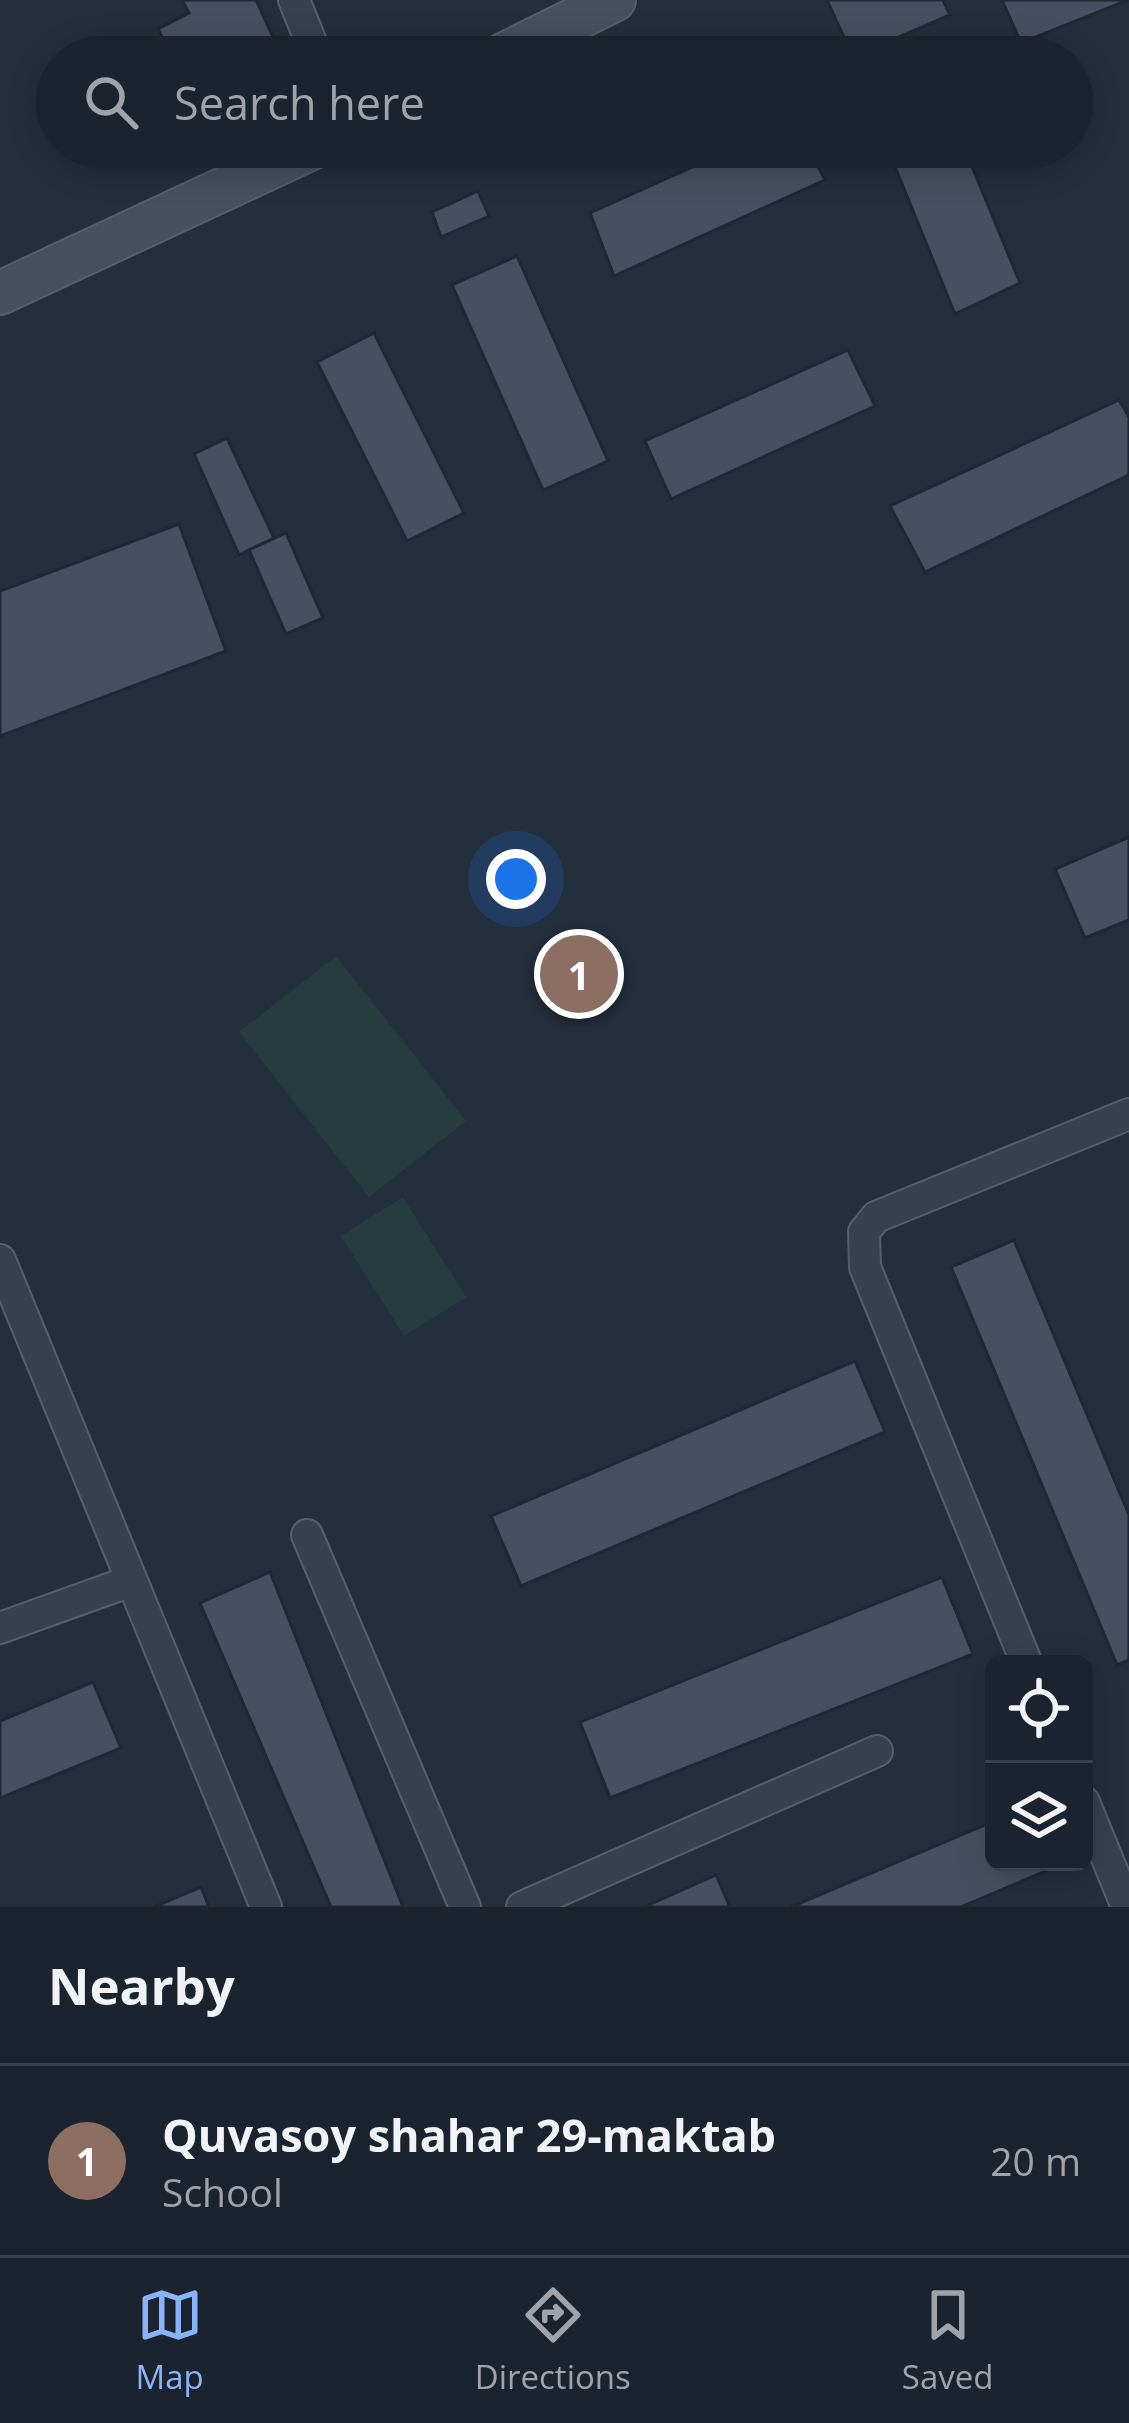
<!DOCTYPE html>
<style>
:root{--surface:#1b232e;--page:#242b36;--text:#f1f3f6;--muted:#a0a4aa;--line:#39404a;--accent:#8ab4f8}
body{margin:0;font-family:"Open Sans",sans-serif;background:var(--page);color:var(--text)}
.controls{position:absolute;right:36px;bottom:36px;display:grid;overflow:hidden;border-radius:18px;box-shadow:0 6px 30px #0003}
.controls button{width:108px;height:108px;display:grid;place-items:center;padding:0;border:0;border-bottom:3px solid var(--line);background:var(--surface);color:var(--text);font:60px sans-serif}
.you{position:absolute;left:516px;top:879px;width:42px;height:42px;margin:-30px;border:9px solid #fff;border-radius:50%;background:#1a73e8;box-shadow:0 0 0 18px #1a73e833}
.badge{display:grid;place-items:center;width:78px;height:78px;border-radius:50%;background:var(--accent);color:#fff;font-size:39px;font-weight:700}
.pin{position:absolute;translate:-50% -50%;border:6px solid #fff;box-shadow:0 3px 12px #0006}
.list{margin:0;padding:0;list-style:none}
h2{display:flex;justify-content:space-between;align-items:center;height:156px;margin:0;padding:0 48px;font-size:51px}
h2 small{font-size:39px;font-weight:400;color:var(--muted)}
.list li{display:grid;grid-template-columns:78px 1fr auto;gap:36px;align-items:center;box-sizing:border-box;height:192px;padding:0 48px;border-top:3px solid var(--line)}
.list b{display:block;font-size:45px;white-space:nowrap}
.list p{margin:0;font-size:39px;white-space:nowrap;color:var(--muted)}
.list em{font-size:39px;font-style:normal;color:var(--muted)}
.icon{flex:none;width:66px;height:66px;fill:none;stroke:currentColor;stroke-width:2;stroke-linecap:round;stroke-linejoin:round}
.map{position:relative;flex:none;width:1129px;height:1907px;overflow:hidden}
.search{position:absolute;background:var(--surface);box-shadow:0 6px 30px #0003;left:36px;right:36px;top:36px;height:132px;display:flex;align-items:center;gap:30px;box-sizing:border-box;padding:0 42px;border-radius:66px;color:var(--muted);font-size:45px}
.sheet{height:348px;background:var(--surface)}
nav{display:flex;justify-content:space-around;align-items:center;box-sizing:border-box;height:168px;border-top:3px solid var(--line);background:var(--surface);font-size:33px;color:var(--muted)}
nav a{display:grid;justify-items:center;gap:6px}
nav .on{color:var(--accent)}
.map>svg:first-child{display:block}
.green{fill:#263c3f}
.building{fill:#455162;stroke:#1f2835;stroke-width:3}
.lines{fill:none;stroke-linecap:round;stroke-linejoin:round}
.street-casing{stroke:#565f6c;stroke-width:34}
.secondary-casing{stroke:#565f6c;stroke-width:46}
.street{stroke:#38414e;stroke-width:30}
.secondary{stroke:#465061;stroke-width:42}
</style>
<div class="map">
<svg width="1129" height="1907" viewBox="0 0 1129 1907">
<rect width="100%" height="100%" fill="#242f3e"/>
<g class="green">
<path d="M336,956L466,1121L369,1197L239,1032Z"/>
<path d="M403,1197L466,1297L404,1336L341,1236Z"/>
</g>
<g class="building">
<path d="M182,0H256L277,46L257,57H172L158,29L189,13Z"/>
<path d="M827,0H943L950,15L853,57Z"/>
<path d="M1002,0H1128L1021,43Z"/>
<path d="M737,147H808L825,180L614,276L590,213Z"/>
<path d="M887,147H964L1020,283L955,314Z"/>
<path d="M478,191L489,216L441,237L432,212Z"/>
<path d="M517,256L608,461L543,490L452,285Z"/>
<path d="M374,333L464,513L407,541L317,362Z"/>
<path d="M848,350L875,406L671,499L645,441Z"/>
<path d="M1119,400L1129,417V475L925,572L890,506Z"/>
<path d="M227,438L274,538L239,555L194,454Z"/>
<path d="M179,524L226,651L0,736V591Z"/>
<path d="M286,533L323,618L286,634L249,550Z"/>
<path d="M1129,837V920L1085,938L1055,869Z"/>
<path d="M1014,1240L1129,1515V1660L1117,1665L951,1267Z"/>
<path d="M855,1361L885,1432L521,1586L491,1516Z"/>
<path d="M270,1572L403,1907H331L200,1603Z"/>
<path d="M942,1577L973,1654L610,1798L580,1722Z"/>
<path d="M93,1682L121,1748L0,1798V1721Z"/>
<path d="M994,1821V1862H1067L961,1907H791Z"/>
<path d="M716,1875L730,1907H644Z"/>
<path d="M201,1887L209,1907H154Z"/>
</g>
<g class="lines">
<g class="street-casing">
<g id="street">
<path d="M294,0L317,57"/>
<path d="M0,1260L266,1907"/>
<path d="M307,1535L465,1907"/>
<path d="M0,1628L131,1581"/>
<path d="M1027,1664L865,1267L864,1232L876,1217L1129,1114"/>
<path d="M1084,1802L1127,1907"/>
<path d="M522,1907L877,1751"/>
</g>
</g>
<g class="secondary-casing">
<g id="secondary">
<path d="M499,57L614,0"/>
<path d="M0,293L314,147"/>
</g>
</g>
<use href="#street" class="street"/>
<use href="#secondary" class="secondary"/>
</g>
</svg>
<div class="controls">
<button><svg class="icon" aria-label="locate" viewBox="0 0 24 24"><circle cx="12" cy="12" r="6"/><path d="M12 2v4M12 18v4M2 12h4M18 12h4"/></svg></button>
<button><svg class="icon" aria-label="layers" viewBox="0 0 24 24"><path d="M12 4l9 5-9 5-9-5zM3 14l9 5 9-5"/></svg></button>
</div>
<div class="you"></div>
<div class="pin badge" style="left:579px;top:974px;background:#8d6e63">1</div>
<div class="search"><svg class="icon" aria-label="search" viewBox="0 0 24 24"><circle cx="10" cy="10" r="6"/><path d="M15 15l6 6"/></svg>Search here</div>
</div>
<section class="sheet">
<h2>Nearby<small></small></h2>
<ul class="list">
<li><span class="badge" style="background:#8d6e63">1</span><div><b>Quvasoy shahar 29-maktab</b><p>School</p></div><em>20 m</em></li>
</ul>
</section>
<nav>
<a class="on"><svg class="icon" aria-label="map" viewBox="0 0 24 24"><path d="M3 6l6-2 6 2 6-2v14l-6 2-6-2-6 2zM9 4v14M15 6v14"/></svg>Map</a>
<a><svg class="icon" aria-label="directions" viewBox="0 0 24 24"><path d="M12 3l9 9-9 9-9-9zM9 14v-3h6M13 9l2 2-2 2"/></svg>Directions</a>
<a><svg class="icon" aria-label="saved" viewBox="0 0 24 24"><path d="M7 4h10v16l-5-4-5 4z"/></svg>Saved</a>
</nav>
